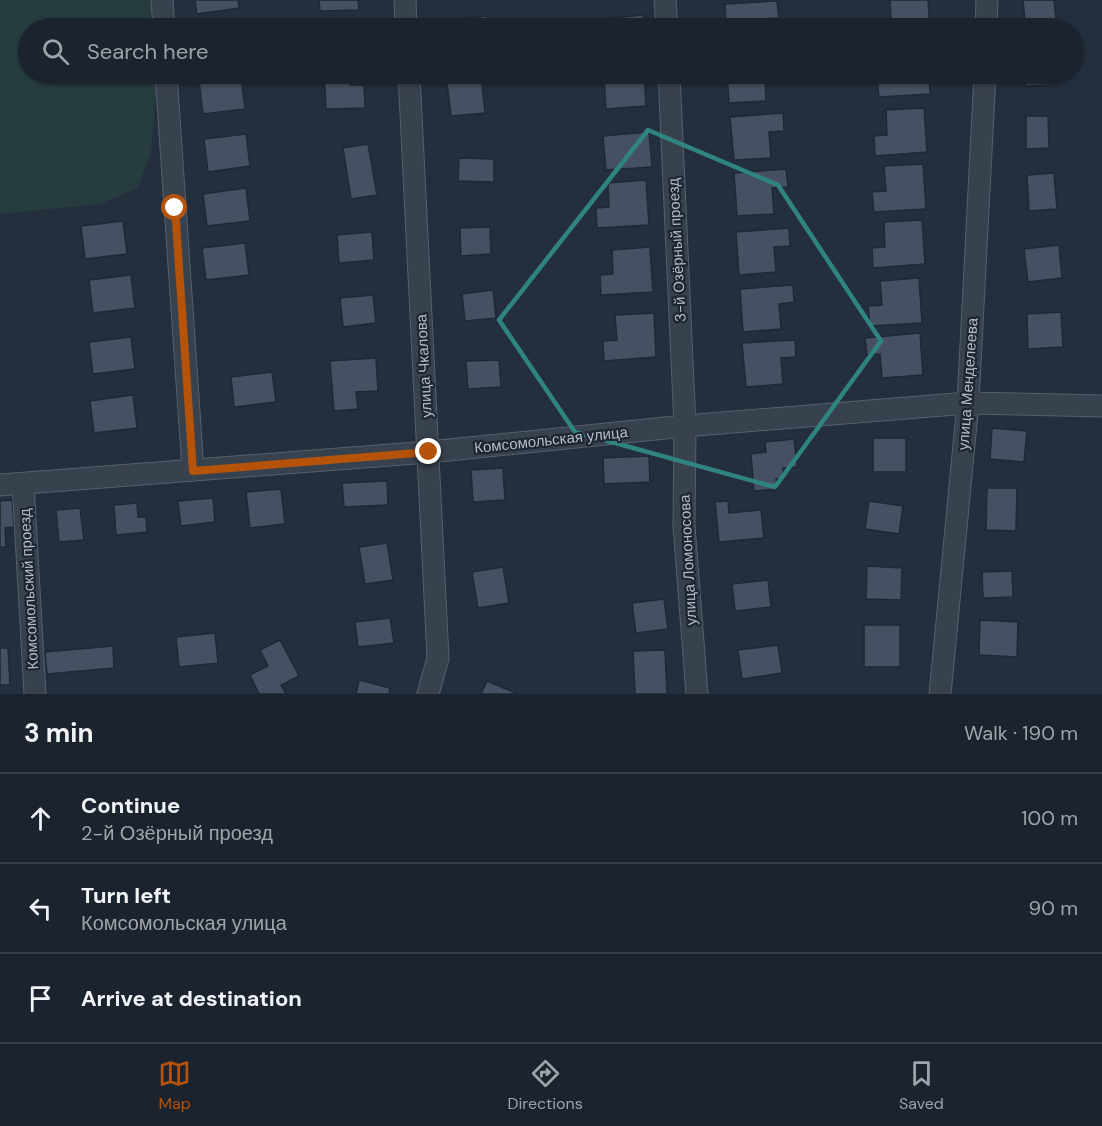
<!DOCTYPE html>
<meta charset="utf-8">
<style>
:root{--surface:#1b232e;--page:#282f3a;--text:#f1f3f6;--muted:#a0a4aa;--line:#39404a;--accent:#b45309}
body{margin:0;font-family:"DM Sans",sans-serif;background:var(--page);color:var(--text)}
.stop{position:absolute;width:18px;height:18px;margin:-14px;border:4px solid #b45309;border-radius:50%;background:#fff}
.stop.end{background:#b45309;border-color:#fff;box-shadow:0 2px 6px #0008}
.list{margin:0;padding:0;list-style:none}
h2{display:flex;justify-content:space-between;align-items:center;height:78px;margin:0;padding:0 24px;font-size:26px}
h2 small{font-size:20px;font-weight:400;color:var(--muted)}
.list li{display:grid;grid-template-columns:39px 1fr auto;gap:18px;align-items:center;box-sizing:border-box;height:90px;padding:0 24px;border-top:2px solid var(--line)}
.list b{display:block;font-size:22px;white-space:nowrap}
.list p{margin:0;font-size:20px;white-space:nowrap;color:var(--muted)}
.list em{font-size:20px;font-style:normal;color:var(--muted)}
.icon{flex:none;width:33px;height:33px;fill:none;stroke:currentColor;stroke-width:2;stroke-linecap:round;stroke-linejoin:round}
.map{position:relative;flex:none;width:1102px;height:694px;overflow:hidden}
.search{position:absolute;background:var(--surface);box-shadow:0 2px 4px #0004;left:18px;right:18px;top:18px;height:66px;display:flex;align-items:center;gap:15px;box-sizing:border-box;padding:0 21px;border-radius:33px;color:var(--muted);font-size:22px}
.sheet{height:348px;background:var(--surface)}
nav{display:flex;justify-content:space-around;align-items:center;box-sizing:border-box;height:84px;border-top:2px solid var(--line);background:var(--surface);font-size:16px;color:var(--muted)}
nav a{display:grid;justify-items:center;gap:3px}
nav .on{color:var(--accent)}
.map>svg:first-child{display:block}
.green{fill:#263c3f}
.building{fill:#455162;stroke:#1f2835;stroke-width:1.5}
.lines{fill:none;stroke-linecap:round;stroke-linejoin:round}
.minor-casing{stroke:#565f6c;stroke-width:23}
.minor{stroke:#38414e;stroke-width:21}
.route{stroke:#b45309;stroke-width:8}
.marked{fill:none;stroke:#308480;stroke-width:4.5;stroke-linejoin:round}
.labels{text-anchor:middle;dominant-baseline:central;stroke-width:4.5;stroke-linejoin:round;paint-order:stroke}
.street-label{font-size:15px;fill:#b4bcc9;stroke:#1d2633}
</style>
<div class="map">
<svg width="1102" height="694" viewBox="0 0 1102 694">
<rect width="100%" height="100%" fill="#242f3e"/>
<path class="green" d="M0,0H157L159,28H28V74H158L151,151L138,188L100,204L0,214Z"/>
<g class="building">
<path d="M195,0H238L239,8L197,14Z"/>
<path d="M319,0H358L359,10L320,11Z"/>
<path d="M890,0H928L930,28H878L877,21L891,20Z"/>
<path d="M1023,0H1054L1056,19L1025,22Z"/>
<path d="M777,1L779,18L763,19L764,28H726L725,4Z"/>
<path d="M643,15L644,28H602V19Z"/>
<path d="M487,16L489,28H449L448,20Z"/>
<path d="M347,19V28H322V20Z"/>
<path d="M324,74H349L350,85H364L365,108L326,109Z"/>
<path d="M462,74H481L485,113L451,116L446,75Z"/>
<path d="M644,74L646,106L606,109L604,77Z"/>
<path d="M727,74H780L765,75L766,101L729,103Z"/>
<path d="M891,74H929L930,94L879,97L877,78L891,77Z"/>
<path d="M1025,74H1053V85L1025,86Z"/>
<path d="M241,76L245,109L203,114L199,81Z"/>
<path d="M924,108L927,152L875,156L874,136L887,135L886,110Z"/>
<path d="M783,113L784,131L769,132L771,158L734,160L730,117Z"/>
<path d="M1026,116H1048L1049,148L1026,149Z"/>
<path d="M649,132L652,167L606,170L603,136Z"/>
<path d="M246,134L250,166L208,172L204,139Z"/>
<path d="M368,144L377,195L351,199L343,148Z"/>
<path d="M459,158L494,159V182L458,181Z"/>
<path d="M923,164L926,209L874,212L872,192L886,191L884,166Z"/>
<path d="M786,169L788,187L772,188L774,214L737,216L734,173Z"/>
<path d="M1054,173L1057,209L1029,211L1027,175Z"/>
<path d="M646,180L649,225L597,228L596,208L609,207L608,183Z"/>
<path d="M246,188L250,221L207,226L203,194Z"/>
<path d="M922,220L925,264L873,268L872,248L885,247L884,222Z"/>
<path d="M123,221L127,254L85,259L81,226Z"/>
<path d="M490,227L491,254L461,256L460,228Z"/>
<path d="M789,228L790,246L774,247L776,272L739,275L736,232Z"/>
<path d="M372,232L374,260L339,263L337,235Z"/>
<path d="M245,243L249,275L206,280L202,248Z"/>
<path d="M1059,245L1062,278L1028,282L1024,249Z"/>
<path d="M650,247L653,292L601,295L600,275L613,274L612,250Z"/>
<path d="M131,275L135,308L93,313L89,280Z"/>
<path d="M919,278L922,323L870,326L868,306L882,305L880,281Z"/>
<path d="M793,285L794,302L779,304L781,329L743,332L740,289Z"/>
<path d="M493,290L496,318L465,321L462,294Z"/>
<path d="M373,295L376,323L343,327L340,298Z"/>
<path d="M1061,312L1063,347L1028,349L1027,314Z"/>
<path d="M654,313L656,357L604,361L603,341L617,340L615,315Z"/>
<path d="M920,333L923,375L882,378L880,354L867,355L865,338Z"/>
<path d="M131,337L135,369L93,374L89,342Z"/>
<path d="M795,340L796,357L781,358L783,384L746,387L742,343Z"/>
<path d="M376,358L378,391L356,392L358,409L334,411L330,361Z"/>
<path d="M499,360L501,387L468,389L466,361Z"/>
<path d="M272,372L276,402L234,407L231,377Z"/>
<path d="M133,395L137,428L94,433L90,401Z"/>
<path d="M992,428L1027,431L1024,462L990,459Z"/>
<rect x="873" y="438" width="33" height="34"/>
<path d="M794,439L797,467L783,468L784,479H776L777,489L754,491L751,454L766,452L765,442Z"/>
<path d="M649,456L650,482L604,484L603,458Z"/>
<path d="M503,468L505,500L473,502L471,470Z"/>
<path d="M387,481L388,505L344,507L342,483Z"/>
<path d="M987,488H1017L1016,531L986,530Z"/>
<path d="M281,489L285,524L250,528L246,492Z"/>
<path d="M213,498L215,522L181,526L178,501Z"/>
<path d="M12,500L14,527L5,528L6,547H0V501Z"/>
<path d="M728,501L729,513L761,510L764,538L719,542L715,502Z"/>
<path d="M869,501L903,506L899,534L865,529Z"/>
<path d="M137,503L138,517H146L147,532L116,535L114,505Z"/>
<path d="M80,508L84,540L59,542L56,510Z"/>
<path d="M387,543L393,580L365,584L359,547Z"/>
<path d="M867,566L902,568L901,600L866,599Z"/>
<path d="M503,567L509,603L478,608L472,572Z"/>
<path d="M1012,571L1013,597L983,598L982,572Z"/>
<path d="M768,580L771,607L735,611L732,584Z"/>
<path d="M664,599L668,629L636,633L632,603Z"/>
<path d="M390,618L394,643L358,647L355,622Z"/>
<path d="M980,620L1018,622L1017,657L979,655Z"/>
<rect x="864" y="625" width="36" height="42"/>
<path d="M215,633L218,663L179,667L176,637Z"/>
<path d="M280,640L299,676L281,685L286,694H259L250,675L268,666L260,650Z"/>
<path d="M778,645L782,673L742,679L738,650Z"/>
<path d="M113,646L114,668L47,674L45,652Z"/>
<path d="M0,648H8L10,685H0Z"/>
<path d="M665,650L667,694H635L633,651Z"/>
<path d="M359,680L390,688L389,694H356Z"/>
<path d="M487,681L518,694H481Z"/>
</g>
<g class="lines">
<g class="minor-casing">
<g id="minor">
<path d="M162,0L164,28"/>
<path d="M405,0L406,28"/>
<path d="M665,0L667,28"/>
<path d="M986,28L987,0"/>
<path d="M166,74L193,470"/>
<path d="M409,74L438,658L428,694"/>
<path d="M669,74L685,426L684,526L697,694"/>
<path d="M23,484L35,694"/>
<path d="M0,485L429,452L685,426L968,403L1102,406"/>
<path d="M940,694L968,403L985,74"/>
</g>
</g>
<use href="#minor" class="minor"/>
</g>
<g class="lines">
<path class="route" d="M175,208L193,471L429,452"/>
</g>
<path class="marked" d="M648,130L778,185L881,341L775,487L575,432L499,320Z"/>
<g class="labels">
<g class="street-label">
<text transform="translate(677 250) rotate(-93)">3-й Озёрный проезд</text>
<text transform="translate(424 366) rotate(-93)">улица Чкалова</text>
<text transform="translate(968 384) rotate(-86)">улица Менделеева</text>
<text transform="translate(551 440) rotate(-6)">Комсомольская улица</text>
<text transform="translate(688 560) rotate(-93)">улица Ломоносова</text>
<text transform="translate(29 589) rotate(-93)">Комсомольский проезд</text>
</g>
</g>
</svg>
<div class="stop" style="left:175px;top:208px"></div>
<div class="stop end" style="left:429px;top:452px"></div>
<div class="search"><svg class="icon" aria-label="search" viewBox="0 0 24 24"><circle cx="10" cy="10" r="6"/><path d="M15 15l6 6"/></svg>Search here</div>
</div>
<section class="sheet">
<h2>3 min<small>Walk · 190 m</small></h2>
<ul class="list">
<li><svg class="icon" aria-label="ahead" viewBox="0 0 24 24"><path d="M12 20V5M6 11l6-6 6 6"/></svg><div><b>Continue</b><p>2-й Озёрный проезд</p></div><em>100 m</em></li>
<li><svg class="icon" aria-label="left" viewBox="0 0 24 24"><path d="M17 20v-9H6M10 6l-5 5 5 5"/></svg><div><b>Turn left</b><p>Комсомольская улица</p></div><em>90 m</em></li>
<li><svg class="icon" aria-label="arrive" viewBox="0 0 24 24"><path d="M6 21V4h12l-3 4 3 4H6"/></svg><div><b>Arrive at destination</b></div></li>
</ul>
</section>
<nav>
<a class="on"><svg class="icon" aria-label="map" viewBox="0 0 24 24"><path d="M3 6l6-2 6 2 6-2v14l-6 2-6-2-6 2zM9 4v14M15 6v14"/></svg>Map</a>
<a><svg class="icon" aria-label="directions" viewBox="0 0 24 24"><path d="M12 3l9 9-9 9-9-9zM9 14v-3h6M13 9l2 2-2 2"/></svg>Directions</a>
<a><svg class="icon" aria-label="saved" viewBox="0 0 24 24"><path d="M7 4h10v16l-5-4-5 4z"/></svg>Saved</a>
</nav>
